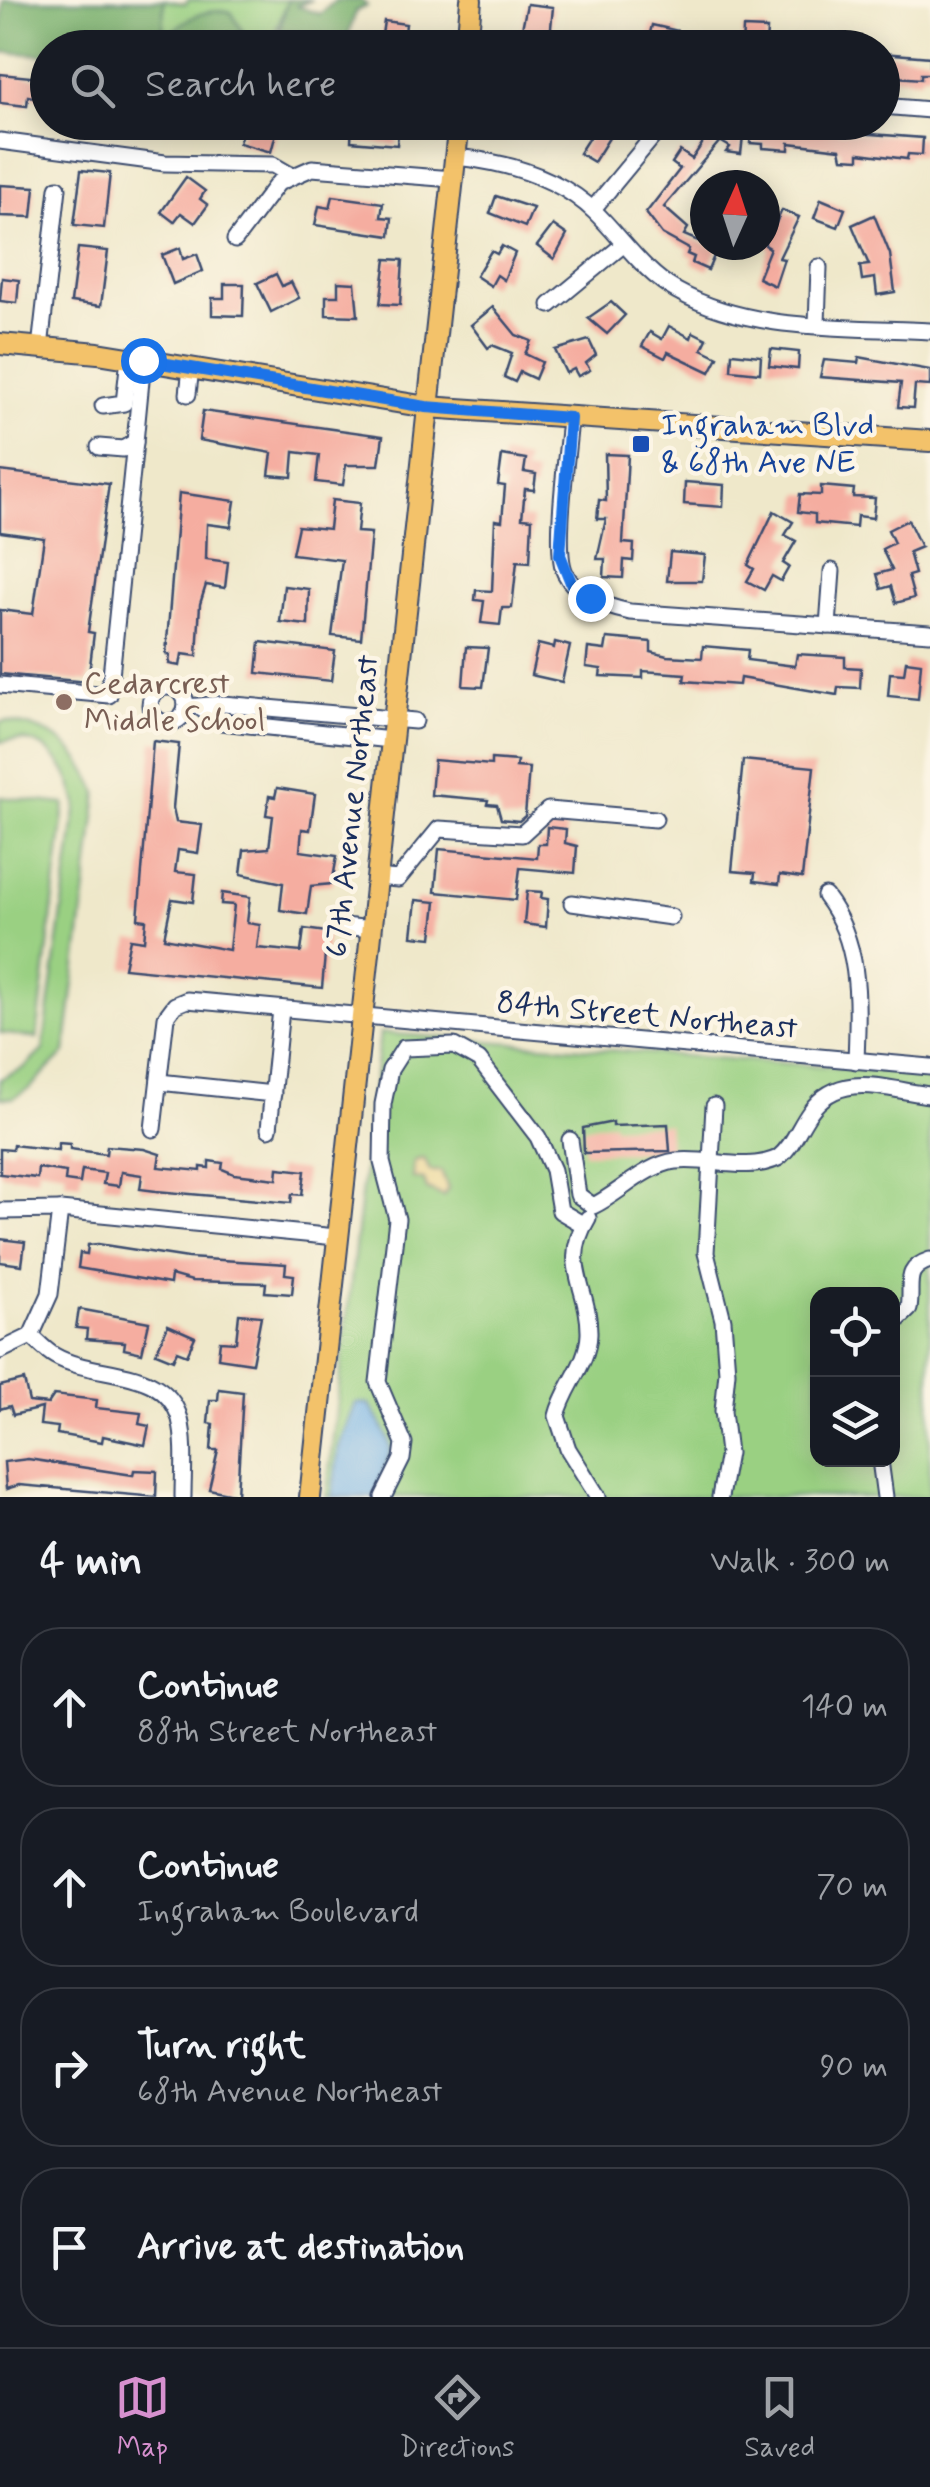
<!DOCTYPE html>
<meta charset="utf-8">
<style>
:root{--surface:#171b24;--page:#20242c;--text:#f1f3f6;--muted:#9ea1a6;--line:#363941;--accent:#d690ce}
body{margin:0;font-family:Mynerve,sans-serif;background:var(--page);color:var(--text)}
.controls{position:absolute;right:30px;bottom:30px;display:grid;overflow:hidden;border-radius:20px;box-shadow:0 5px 25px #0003}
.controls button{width:90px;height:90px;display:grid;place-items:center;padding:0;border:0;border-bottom:2px solid var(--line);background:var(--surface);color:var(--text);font:50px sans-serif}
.compass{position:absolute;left:690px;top:170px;width:90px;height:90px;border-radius:50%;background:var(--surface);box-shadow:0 5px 25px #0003;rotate:3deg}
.stop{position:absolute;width:30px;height:30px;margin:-22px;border:8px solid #1a73e8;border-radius:50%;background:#fff}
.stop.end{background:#1a73e8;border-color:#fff;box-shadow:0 2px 10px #0008}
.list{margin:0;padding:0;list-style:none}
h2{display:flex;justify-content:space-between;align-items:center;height:130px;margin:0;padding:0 40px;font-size:42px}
h2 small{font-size:32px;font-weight:400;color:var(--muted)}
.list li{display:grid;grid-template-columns:65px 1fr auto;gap:30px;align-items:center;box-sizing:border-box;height:160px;margin:0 20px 20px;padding:0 20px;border:2px solid var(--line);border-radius:40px}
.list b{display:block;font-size:38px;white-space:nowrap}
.list p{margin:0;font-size:32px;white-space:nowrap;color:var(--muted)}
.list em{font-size:32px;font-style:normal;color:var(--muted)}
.icon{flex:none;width:55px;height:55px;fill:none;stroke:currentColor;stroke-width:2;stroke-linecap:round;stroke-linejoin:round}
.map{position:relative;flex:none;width:930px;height:1497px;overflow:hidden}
.search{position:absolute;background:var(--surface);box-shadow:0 5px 25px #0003;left:30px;right:30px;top:30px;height:110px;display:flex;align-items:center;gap:25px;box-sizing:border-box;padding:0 35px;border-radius:55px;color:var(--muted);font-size:38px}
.sheet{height:850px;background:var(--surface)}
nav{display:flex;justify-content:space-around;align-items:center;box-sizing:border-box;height:140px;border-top:2px solid var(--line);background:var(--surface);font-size:28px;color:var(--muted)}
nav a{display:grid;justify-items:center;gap:5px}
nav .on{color:var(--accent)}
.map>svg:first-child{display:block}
.green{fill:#9ad082;stroke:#5a8070;stroke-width:2.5;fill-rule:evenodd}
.forest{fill:#7bb270;stroke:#4b7067;stroke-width:2.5}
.sand{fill:#eeda9e;stroke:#84847e;stroke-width:2.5}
.water{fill:#75b3e7;stroke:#4871a2;stroke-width:2.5}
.building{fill:#f5ada0}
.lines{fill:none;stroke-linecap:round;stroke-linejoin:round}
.minor-casing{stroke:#3b4b6e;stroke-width:19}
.major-casing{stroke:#3b4b6e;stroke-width:24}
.minor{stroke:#fff;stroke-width:15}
.major{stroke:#f3c26a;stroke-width:20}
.route{stroke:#1a73e8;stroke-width:12}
.transit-dot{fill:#1a4fb4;stroke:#fcf5e5;stroke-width:4}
.education-dot{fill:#8d6e63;stroke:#fcf5e5;stroke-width:4}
.labels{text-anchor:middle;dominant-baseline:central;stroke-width:9;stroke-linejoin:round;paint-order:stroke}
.transit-label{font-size:32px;fill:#164399;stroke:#fcf5e5;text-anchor:start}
.education-label{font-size:32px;fill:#785e54;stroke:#fcf5e5;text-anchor:start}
.street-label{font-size:32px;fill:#1b2f5e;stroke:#fcf5e5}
</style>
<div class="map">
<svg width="930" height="1497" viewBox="0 0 930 1497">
<rect width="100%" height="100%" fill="#fcf5e5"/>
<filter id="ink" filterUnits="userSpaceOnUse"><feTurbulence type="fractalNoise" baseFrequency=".01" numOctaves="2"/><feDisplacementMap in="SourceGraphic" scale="20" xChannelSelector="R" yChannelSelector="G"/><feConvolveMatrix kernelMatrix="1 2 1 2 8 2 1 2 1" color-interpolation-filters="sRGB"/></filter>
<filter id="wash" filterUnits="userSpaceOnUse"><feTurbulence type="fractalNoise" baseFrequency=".0048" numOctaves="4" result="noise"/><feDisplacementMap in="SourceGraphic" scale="40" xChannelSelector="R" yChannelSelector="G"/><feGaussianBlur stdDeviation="2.25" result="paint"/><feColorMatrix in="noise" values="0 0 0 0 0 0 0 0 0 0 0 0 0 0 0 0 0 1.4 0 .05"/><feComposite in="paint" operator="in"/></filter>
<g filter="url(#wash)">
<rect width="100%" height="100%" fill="#efe8ca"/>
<g class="green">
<path d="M164,0L186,4L188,0H288L269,47H252L231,12L163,34Z"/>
<path d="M6,721C59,731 75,745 98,793L65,1053L30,1088L13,1098H0V1079L24,1068L43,1050L77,804C68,765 45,731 0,742V722Z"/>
<path d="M0,797L65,804L37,1038L0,1033Z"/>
<path d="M380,1033L930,1074V1497H326ZM818,1294H892V1460H818Z"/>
</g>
<g class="forest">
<path d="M164,0L163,34H171C185,17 208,8 231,12L252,47L48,48L47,55L0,52L3,0Z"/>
<path d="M288,0H312L297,6L320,14L336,0H362L367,6L356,11L347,39L279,31Z"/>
</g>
<path class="sand" d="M424,1158L430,1171H441L448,1189L443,1196L427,1189L424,1180L413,1178L414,1161Z"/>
<path class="water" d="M356,1403L369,1404C405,1462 387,1442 375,1497H332L339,1447Z"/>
<g id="blocks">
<g class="building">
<path d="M527,4L553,7L549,48H518Z"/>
<path d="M384,21L406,24L403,48H380Z"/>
<path d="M652,25L678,31L675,47L648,41Z"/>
<path d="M743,28L767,29L766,46L742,48Z"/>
<path d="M882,53L930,57V74H921V79L883,76Z"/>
<path d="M0,74L41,78L38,98L28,96L27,106L0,103Z"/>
<path d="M245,122H279L271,152L239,143Z"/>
<path d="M352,122H399L397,145L351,141Z"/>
<path d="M599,122H619L594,162L579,153Z"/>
<path d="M752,125L923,138L922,155L908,154L907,159L859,153V159L842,158L840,149L789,143V150L763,148V144L750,143Z"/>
<path d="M703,132L743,136L741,154L726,152L730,147L720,141L664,207L688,228L684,235L717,249L708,270L692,263L694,257L687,254L689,249L662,234L646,213L680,169L672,163L680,151L692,159L702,144Z"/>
<path d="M81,170L110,173L104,228L74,225Z"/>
<path d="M186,177L205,191L200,199L208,205L195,223L181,213L174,222L161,212Z"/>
<path d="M0,185L35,187L32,217L0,216Z"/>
<path d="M333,196L383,203L381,217L392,218L390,236L315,225L319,206L330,208Z"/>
<path d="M496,196L533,208L525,227L490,213Z"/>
<path d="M821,199L845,209L838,227L814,218Z"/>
<path d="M782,210L799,217L779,258L784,259L775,286L758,278L770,248L765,245V222L774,227Z"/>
<path d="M874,215L890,254L895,292L877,295L875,278L862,280L860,266L869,265L852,225Z"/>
<path d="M553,225L567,235L554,259L537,246Z"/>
<path d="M502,246L515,253L504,280L497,275L491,286L476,276L491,251L497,254Z"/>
<path d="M78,248L108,251L101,306L71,302Z"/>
<path d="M180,248L183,259L197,254L203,271L173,284L162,255Z"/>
<path d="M386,259L403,260L400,305L380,304Z"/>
<path d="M276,274L282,286L291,282L299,298L271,312L257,283Z"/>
<path d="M2,278L19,280L17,303L0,301Z"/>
<path d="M338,282L355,283L358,316L326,315V296H338Z"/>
<path d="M224,284H244L243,316L212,315V298H224Z"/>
<path d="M611,302L625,315L607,334L588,318Z"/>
<path d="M493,307L516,335L531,341L525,354L542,362L535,379L520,372L515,382L504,377L512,353L492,345L488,348L471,325Z"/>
<path d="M669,326L691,338L693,332L707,339L702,349L718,357L710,372L668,352L665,358L642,346L650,332L662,339Z"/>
<path d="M589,340L596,355L586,363L590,370L578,376L574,369L566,373L555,350Z"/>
<path d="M771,349L799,352L798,369L769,366Z"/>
<path d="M732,353L761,356L760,373L731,370Z"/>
<path d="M859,357L930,370V386L915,385L913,408L898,407L901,383L820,377L824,360L858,363Z"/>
<path d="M203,411L383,436L379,465H346L343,485L316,482L319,455L294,452L292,477L269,475L272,453L199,440Z"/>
<path d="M605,454L628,455L623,543L634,544L633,561L624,560L623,578L604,577L605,559H597L606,519H597L599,500L606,501Z"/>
<path d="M502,455L526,459L524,472L536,474L534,490L525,489L522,518L532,519L530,562L517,561L512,608H502L500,625L481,623L484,601L475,600L476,590L492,591L495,520L502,521L505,486L498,485Z"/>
<path d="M0,471L109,484L88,632L94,633L88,682L0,674V610L33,614L44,538L0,532Z"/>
<path d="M685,482L724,485L723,507L684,504Z"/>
<path d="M821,486L854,489L853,497L875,498L873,518L857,516L856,527L815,523V514L798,512L800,494L821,495Z"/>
<path d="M179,493L235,501L231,527L207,524L206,559L228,562L225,588L206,585L200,604L197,656L182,654L180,666L169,664L170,655L166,654Z"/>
<path d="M332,500L360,503L357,532L371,533L361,639L332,636L342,560L292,554L298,526L329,529Z"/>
<path d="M774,511L793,522L785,535L796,541L783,563L789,567L781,581L772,576L764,590L747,581L754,569L748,565Z"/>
<path d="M908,520L921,547L909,552L915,574L908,576L914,598L896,603L891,586L881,589L877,574L892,570L882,549L894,543L888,530Z"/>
<path d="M670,552L705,555L702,581H667Z"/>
<path d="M284,586L309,589L308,625L280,622Z"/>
<path d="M607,638L651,642V652L667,656L702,658L703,646L748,650L747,660L795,666L797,654L845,657V667L861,668L860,688L838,687L837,695L740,678L739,685L684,681L685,674L643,671V678L600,676L601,669L586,667L588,648L605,650Z"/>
<path d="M260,642L335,651L331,681L257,673Z"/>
<path d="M555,642L570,646L562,682L531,675L538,644L554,648Z"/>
<path d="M466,647L488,648L483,687L463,686Z"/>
<path d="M906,661L921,663L918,699L888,696L890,673L904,674Z"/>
<path d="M153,741L179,744L173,808L176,822L202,825L198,853L178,850L175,872L196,874L193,902L172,899L164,938L229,950L234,905L221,904L222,893L250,897L247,923L260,925L257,948L301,952L304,929L327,932L322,988L124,968L130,939L144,941L146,920L138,919Z"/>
<path d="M491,759L517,761L516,767L529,768L525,816L519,821L501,819L497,805L487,804L488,800L431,795L434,760L491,765Z"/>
<path d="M743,760L814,767L802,878L780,875L779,884L754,881L755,873L732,871Z"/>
<path d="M277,788L315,794L310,830L302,829L300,851L337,856L332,884L311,886L307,914L280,910L283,883L241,874L244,850L269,848L273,816L266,815L269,796L275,797Z"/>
<path d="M547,827L566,829L565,843L577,846L575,873L520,868L516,900L435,892L439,849L537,858L538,844H546Z"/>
<path d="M527,891L542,892L541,898L548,899L546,927L524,924Z"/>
<path d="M416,900L436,902L432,938L412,936Z"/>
<path d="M613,1122V1126L668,1124L670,1151L584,1153L583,1128Z"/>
<path d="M58,1143L70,1144V1149L106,1154L107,1146L144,1149L160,1154L158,1167L201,1171V1167L209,1168V1161L223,1163L222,1169L234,1174L277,1179L278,1168L305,1171L302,1195L292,1194L291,1203L156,1191L140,1189L142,1175L121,1172L119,1186L103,1184L105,1173L82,1170L80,1183L65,1181L66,1172L38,1168L37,1178L0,1174V1149L12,1150L13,1145L58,1150Z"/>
<path d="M0,1239L25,1242L22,1265L0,1262Z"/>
<path d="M98,1244L188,1258L286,1264L285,1274L294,1275L292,1294L265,1292L266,1283L192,1281L171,1275L170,1284L78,1268L80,1253L87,1254L88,1245Z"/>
<path d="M79,1309L149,1322L142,1353L124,1349L125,1342L86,1339L87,1329L76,1328Z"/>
<path d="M239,1314L261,1316L252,1363L218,1358L220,1341L236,1342Z"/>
<path d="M168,1325L195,1337L187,1355L177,1351L173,1360L156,1353Z"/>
<path d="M24,1380L29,1402L48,1404L54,1395L97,1400L96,1408L141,1413L139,1424L149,1426L145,1445L103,1436L102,1442L57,1434L58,1427L40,1425L42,1408L13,1415L10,1406L0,1409V1386Z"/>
<path d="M219,1389L243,1392L237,1495L209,1489L218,1450H211L213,1424L208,1423L210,1400H218Z"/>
<path d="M28,1459L133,1475L134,1470L157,1471L156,1497L19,1485L6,1489L4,1462Z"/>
</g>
</g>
</g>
<g filter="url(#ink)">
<use href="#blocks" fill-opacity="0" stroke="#3b4b6e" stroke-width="2.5"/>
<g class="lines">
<g class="minor-casing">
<g id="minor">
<path d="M882,106L930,110"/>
<path d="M0,141L165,163L273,165L292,176"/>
<path d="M456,157C505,162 558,176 595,212C621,237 644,273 677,291C752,333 846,326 930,331"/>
<path d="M593,209L665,122"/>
<path d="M235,240L278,183L312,168L453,179"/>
<path d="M550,305L624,244"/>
<path d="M817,324L819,267"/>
<path d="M40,348L58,188"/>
<path d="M188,394L191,368"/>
<path d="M103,406L124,403L129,358"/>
<path d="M570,418C568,449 553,549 565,573C577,597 606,607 630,612L930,633"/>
<path d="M99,447L123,449L135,442L143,360"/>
<path d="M828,626L832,571"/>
<path d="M0,685L109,695L135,442"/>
<circle cx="168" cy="705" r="18"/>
<path d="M186,707L223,704L415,721"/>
<path d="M202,709L221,722L391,740"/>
<path d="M376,877L398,879L439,829L522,834L548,810L655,819"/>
<path d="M825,896C862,944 858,1003 856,1061"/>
<path d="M572,903L671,917"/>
<path d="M344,926L371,929"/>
<path d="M159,1082L273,1094"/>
<path d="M714,1106L706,1253L723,1320L727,1372L723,1411L728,1453L720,1497"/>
<path d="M153,1129L166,1017L175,1005L187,1000L930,1067"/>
<path d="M269,1129L281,1009"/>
<path d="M570,1140L578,1195L593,1206C620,1193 645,1165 676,1161C710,1157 745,1173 778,1158C793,1146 799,1127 810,1112C840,1069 888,1090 930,1095"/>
<path d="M0,1211L60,1210L336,1237"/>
<path d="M588,1218C559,1265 590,1287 589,1334C588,1364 564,1387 557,1416L568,1449L598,1497"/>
<path d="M892,1325L909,1309C913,1285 902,1269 930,1260"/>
<path d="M31,1336C38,1342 46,1351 55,1356C95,1379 164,1364 180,1419C186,1444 183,1472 183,1497"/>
<path d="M31,1336L50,1294L60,1210"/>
<path d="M0,1351L31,1336"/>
<path d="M880,1460L885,1497"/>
<path d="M383,1497L402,1459L404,1443L378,1382L397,1219L382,1162L383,1104L390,1070L404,1048L454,1046L479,1060L538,1137L553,1170L560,1211L584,1225"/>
</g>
</g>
<g class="major-casing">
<g id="major">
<path d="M467,48L471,0"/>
<path d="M0,344L98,353L427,407L930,441"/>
<path d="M310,1497L459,122"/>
</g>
</g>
<use href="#minor" class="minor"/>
<use href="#major" class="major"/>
</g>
</g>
<g class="lines" filter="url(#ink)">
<path class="route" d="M143,360L426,407L570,418L560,555L572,585L590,598"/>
</g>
<rect class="transit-dot" x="631" y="434" width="20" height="20" rx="5"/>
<circle class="education-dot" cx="64" cy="702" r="10"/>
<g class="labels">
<g class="transit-label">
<text x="661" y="426">Ingraham Blvd<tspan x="661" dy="37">&amp; 68th Ave NE</tspan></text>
</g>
<g class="education-label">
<text x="84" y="684">Cedarcrest<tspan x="84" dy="37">Middle School</tspan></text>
</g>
<g class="street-label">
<text transform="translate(353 806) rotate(-84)">67th Avenue Northeast</text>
<text transform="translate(647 1016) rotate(5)">84th Street Northeast</text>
</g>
</g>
</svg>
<div class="controls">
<button><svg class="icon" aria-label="locate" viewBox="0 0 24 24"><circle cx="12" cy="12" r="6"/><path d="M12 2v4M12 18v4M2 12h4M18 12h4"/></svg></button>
<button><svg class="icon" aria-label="layers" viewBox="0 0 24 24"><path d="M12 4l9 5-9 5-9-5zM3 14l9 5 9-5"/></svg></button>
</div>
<svg class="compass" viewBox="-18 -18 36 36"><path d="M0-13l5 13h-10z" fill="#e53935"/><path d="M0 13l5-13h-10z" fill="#9ea1a6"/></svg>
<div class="stop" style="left:143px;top:360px"></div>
<div class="stop end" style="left:590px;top:598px"></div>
<div class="search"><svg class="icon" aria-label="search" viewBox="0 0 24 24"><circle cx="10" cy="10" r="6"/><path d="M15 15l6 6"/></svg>Search here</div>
</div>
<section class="sheet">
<h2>4 min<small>Walk · 300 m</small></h2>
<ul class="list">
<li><svg class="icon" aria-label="ahead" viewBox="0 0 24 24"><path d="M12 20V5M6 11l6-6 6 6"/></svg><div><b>Continue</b><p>88th Street Northeast</p></div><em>140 m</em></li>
<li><svg class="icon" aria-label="ahead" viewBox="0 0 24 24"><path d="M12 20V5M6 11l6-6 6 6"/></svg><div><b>Continue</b><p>Ingraham Boulevard</p></div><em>70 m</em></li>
<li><svg class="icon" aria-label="right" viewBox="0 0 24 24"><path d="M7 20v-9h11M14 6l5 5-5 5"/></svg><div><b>Turn right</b><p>68th Avenue Northeast</p></div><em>90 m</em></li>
<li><svg class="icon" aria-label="arrive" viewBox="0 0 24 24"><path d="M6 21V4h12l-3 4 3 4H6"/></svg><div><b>Arrive at destination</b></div></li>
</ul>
</section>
<nav>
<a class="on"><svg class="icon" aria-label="map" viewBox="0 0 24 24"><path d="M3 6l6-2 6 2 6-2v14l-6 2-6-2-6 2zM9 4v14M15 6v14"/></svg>Map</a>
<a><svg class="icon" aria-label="directions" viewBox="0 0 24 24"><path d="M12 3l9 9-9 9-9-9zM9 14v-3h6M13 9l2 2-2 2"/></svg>Directions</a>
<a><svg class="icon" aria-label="saved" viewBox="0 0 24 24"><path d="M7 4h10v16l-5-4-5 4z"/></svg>Saved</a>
</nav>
